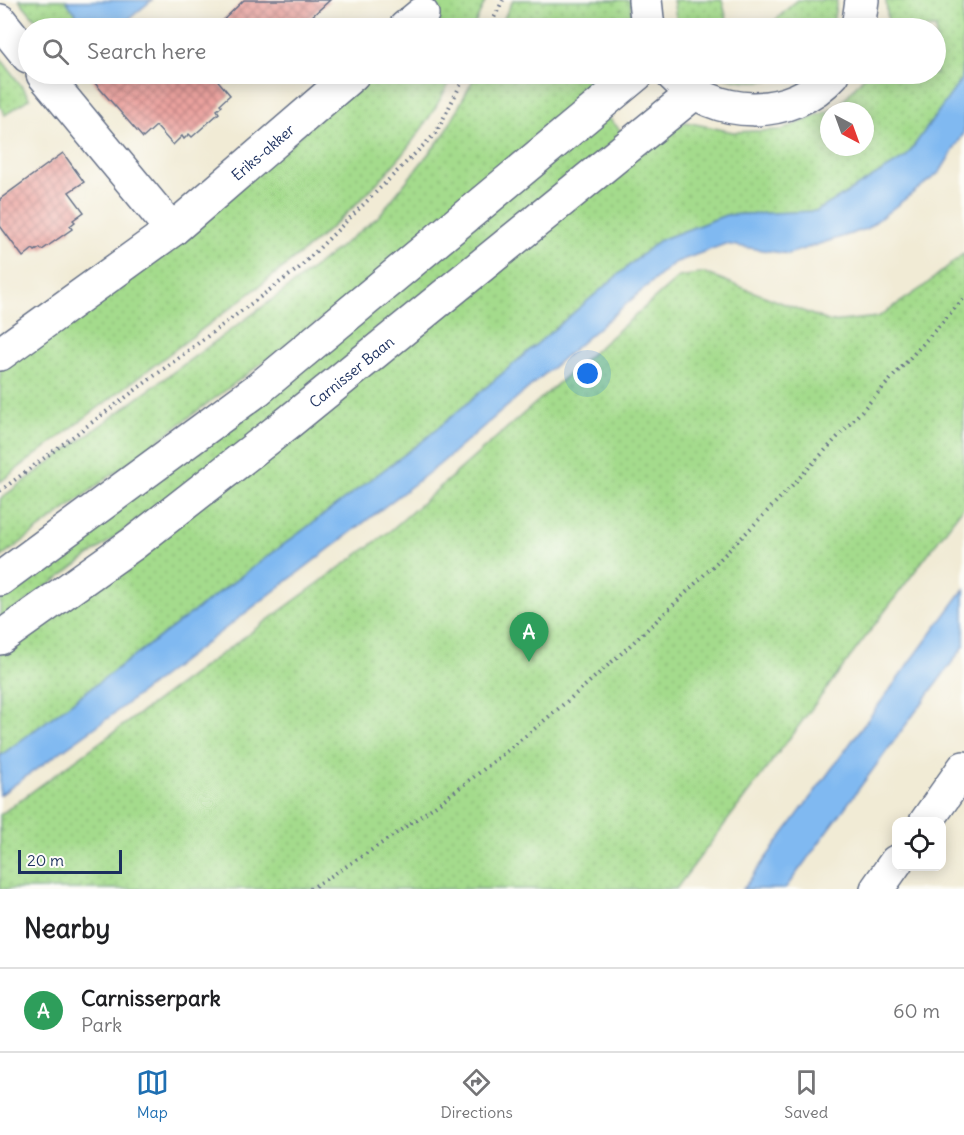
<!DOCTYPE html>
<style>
:root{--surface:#fff;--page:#f6f6f6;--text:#202124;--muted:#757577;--line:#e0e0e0;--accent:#1f6fb2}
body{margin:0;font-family:Delius,sans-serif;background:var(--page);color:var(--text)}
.controls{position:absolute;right:18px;bottom:18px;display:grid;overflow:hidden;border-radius:12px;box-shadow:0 3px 15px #0003}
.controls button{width:54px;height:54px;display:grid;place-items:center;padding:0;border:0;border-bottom:2px solid var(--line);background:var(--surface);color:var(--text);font:30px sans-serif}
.compass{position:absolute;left:820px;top:102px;width:54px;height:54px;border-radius:50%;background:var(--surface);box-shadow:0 3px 15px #0003;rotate:139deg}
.scale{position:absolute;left:18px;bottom:15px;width:104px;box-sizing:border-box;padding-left:6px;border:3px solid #1b2f5e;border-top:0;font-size:16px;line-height:21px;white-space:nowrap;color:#1b2f5e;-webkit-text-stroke:4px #fdfcf7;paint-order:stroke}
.you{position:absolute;left:588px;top:374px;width:21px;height:21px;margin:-15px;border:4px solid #fff;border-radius:50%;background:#1a73e8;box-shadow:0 0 0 9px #1a73e833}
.badge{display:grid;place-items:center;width:39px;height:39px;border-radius:50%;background:var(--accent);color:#fff;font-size:20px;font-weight:700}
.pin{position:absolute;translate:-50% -50px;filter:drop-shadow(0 2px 3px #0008)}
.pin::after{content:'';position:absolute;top:32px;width:21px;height:18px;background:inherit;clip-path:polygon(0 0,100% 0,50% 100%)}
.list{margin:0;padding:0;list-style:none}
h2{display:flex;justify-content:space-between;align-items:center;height:78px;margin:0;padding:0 24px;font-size:26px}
h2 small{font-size:20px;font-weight:400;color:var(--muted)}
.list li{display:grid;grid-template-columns:39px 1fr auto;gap:18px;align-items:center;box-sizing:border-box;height:84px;padding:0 24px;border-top:2px solid var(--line)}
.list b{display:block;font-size:22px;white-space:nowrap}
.list p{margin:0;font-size:20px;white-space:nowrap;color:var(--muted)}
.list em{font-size:20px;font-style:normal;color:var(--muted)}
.icon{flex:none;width:33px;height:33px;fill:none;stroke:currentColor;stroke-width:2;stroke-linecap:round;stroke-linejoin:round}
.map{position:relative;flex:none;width:964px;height:889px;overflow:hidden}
.search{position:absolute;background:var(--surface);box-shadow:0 3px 15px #0003;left:18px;right:18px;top:18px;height:66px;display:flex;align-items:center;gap:15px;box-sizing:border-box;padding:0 21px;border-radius:33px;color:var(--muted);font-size:22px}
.sheet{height:162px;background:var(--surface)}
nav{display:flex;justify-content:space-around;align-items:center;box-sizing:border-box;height:84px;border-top:2px solid var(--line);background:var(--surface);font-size:16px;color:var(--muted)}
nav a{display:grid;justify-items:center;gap:3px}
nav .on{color:var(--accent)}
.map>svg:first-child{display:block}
.green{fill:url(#green-dots);stroke:#608575;stroke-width:1.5;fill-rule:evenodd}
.water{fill:#80b9f1;stroke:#4e74a8;stroke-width:1.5}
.building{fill:url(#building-cross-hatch)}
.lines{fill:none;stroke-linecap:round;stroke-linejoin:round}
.minor-casing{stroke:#667188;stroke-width:36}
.secondary-casing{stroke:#667188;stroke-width:36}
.motorway-casing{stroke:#667188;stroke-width:36}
.path{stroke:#667188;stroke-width:4;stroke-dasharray:1.5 4.5;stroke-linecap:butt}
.minor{stroke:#fff;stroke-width:33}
.secondary{stroke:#fff;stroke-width:33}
.motorway{stroke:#fff;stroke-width:33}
.labels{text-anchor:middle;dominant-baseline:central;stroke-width:6;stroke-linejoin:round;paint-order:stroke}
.street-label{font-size:15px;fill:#1b2f5e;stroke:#fdfcf7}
</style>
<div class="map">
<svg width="964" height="889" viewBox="0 0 964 889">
<defs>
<pattern id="green-dots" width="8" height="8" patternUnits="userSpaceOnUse" patternTransform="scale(1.5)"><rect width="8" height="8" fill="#a4db8c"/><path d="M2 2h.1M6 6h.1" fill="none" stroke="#8dbc7b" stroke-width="1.8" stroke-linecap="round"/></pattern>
<pattern id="building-cross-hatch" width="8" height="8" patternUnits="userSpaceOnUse" patternTransform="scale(1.5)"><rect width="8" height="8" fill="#eba29e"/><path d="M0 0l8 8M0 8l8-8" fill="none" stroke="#be8484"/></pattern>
</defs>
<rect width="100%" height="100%" fill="#fdfcf7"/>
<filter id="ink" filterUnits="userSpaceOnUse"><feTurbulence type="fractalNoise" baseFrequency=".0167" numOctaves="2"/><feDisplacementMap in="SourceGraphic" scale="12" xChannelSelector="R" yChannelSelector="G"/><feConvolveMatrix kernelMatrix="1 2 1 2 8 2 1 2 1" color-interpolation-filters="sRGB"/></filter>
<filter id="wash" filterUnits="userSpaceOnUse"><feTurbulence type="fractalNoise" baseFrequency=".008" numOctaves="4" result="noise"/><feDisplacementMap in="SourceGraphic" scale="24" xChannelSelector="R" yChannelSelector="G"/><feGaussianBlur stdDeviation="1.35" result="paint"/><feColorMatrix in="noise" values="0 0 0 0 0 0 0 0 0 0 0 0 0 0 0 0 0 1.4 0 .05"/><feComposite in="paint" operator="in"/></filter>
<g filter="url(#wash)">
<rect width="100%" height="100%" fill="#f1ebd5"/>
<g class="green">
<path d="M19,0H67L87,28H43Z"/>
<path d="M426,0H486L473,28H424Z"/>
<path d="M513,0H630L633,28H499Z"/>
<path d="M673,0H722L729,28H678Z"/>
<path d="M797,0H837L832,28H767Z"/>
<path d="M886,0H964L961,80L906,157L817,211L726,215L658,241L424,440L0,756V646L654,139L686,122L733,132L782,130L838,107L866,74H936V28H886L888,23ZM829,111H865V147H829Z"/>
<path d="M0,57L30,98L5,115L0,106Z"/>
<path d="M372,74H453C403,185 285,267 189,339C126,387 63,434 0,482V368L182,236Z"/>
<path d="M476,74H611L591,97L332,311L0,558V499L284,291L378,217L445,133Z"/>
<path d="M717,74H793C765,83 744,84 717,74Z"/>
<path d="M607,116L624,134L268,425L0,621V591Z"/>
<path d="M964,253V506L676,889H0V815L390,531L679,277L705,273L831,322L878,317L923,287Z"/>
</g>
<g class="water">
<path d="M152,0L118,28H87L66,1Z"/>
<path d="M964,60V133L940,172L866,229L788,254L725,244L674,263L439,465L108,718L0,795V756L424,440L658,241L726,215L817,211L906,157L961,80Z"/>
<path d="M964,589V646L785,889H743Z"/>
</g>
<g id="blocks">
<g class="building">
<path d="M244,0H330L299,28H215Z"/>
<path d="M87,74H161L164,78L168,74H217L214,76L230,95L220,104L222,106L217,110L219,113L192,137L189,134L184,139L182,136L173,145L156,126L143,138Z"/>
<path d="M63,153L84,182L69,192L84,212L73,220L75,222L70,226L72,229L42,250L40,248L35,251L33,249L23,257L0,226V199Z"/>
</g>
</g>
</g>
<g filter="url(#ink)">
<use href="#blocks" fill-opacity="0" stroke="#667188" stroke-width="1.5"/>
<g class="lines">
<g class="minor-casing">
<g id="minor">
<path d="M0,21L28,56"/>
<path d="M405,28L422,14"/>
<path id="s1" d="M43,74L172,230L353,74"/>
<path d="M0,354L172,230"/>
</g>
</g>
<g class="secondary-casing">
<g id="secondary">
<path d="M645,0L648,28"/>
<path d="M858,28L862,0"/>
<path d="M672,74C715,120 791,121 833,74"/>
<path d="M0,579L257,390L637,74"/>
<path id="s2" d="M0,638L134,543L289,422L694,93"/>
</g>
</g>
<g class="motorway-casing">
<g id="motorway">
<path d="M926,822L964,768"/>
<path d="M877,889L896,862"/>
</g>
</g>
<g class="path">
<path d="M489,28L503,0"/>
<path d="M0,491L299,268L436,133L466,74"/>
<path d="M310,889C569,732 764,521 964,298"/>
</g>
<use href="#minor" class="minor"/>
<use href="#secondary" class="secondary"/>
<use href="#motorway" class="motorway"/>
</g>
</g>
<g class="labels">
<g class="street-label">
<text stroke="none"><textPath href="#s1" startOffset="322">Eriks-akker</textPath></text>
<text stroke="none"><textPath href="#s2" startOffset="441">Carnisser Baan</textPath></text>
</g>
</g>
</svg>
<div class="controls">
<button><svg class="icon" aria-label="locate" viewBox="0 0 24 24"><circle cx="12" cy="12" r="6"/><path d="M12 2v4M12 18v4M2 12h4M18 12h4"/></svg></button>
</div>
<svg class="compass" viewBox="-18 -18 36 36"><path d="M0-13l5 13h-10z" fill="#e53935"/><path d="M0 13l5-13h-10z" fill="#757577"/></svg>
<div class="scale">20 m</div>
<div class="you"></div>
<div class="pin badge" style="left:529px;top:662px;background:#2e9e5b">A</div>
<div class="search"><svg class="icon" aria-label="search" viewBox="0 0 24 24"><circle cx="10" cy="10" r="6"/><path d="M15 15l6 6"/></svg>Search here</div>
</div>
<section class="sheet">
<h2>Nearby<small></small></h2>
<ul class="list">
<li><span class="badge" style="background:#2e9e5b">A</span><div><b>Carnisserpark</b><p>Park</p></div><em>60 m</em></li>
</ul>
</section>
<nav>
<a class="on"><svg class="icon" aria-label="map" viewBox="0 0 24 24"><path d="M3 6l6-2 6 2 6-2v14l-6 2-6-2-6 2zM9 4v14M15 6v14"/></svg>Map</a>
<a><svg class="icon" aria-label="directions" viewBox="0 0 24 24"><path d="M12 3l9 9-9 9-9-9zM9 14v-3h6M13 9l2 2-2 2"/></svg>Directions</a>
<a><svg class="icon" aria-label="saved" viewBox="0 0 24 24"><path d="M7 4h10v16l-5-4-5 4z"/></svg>Saved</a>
</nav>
